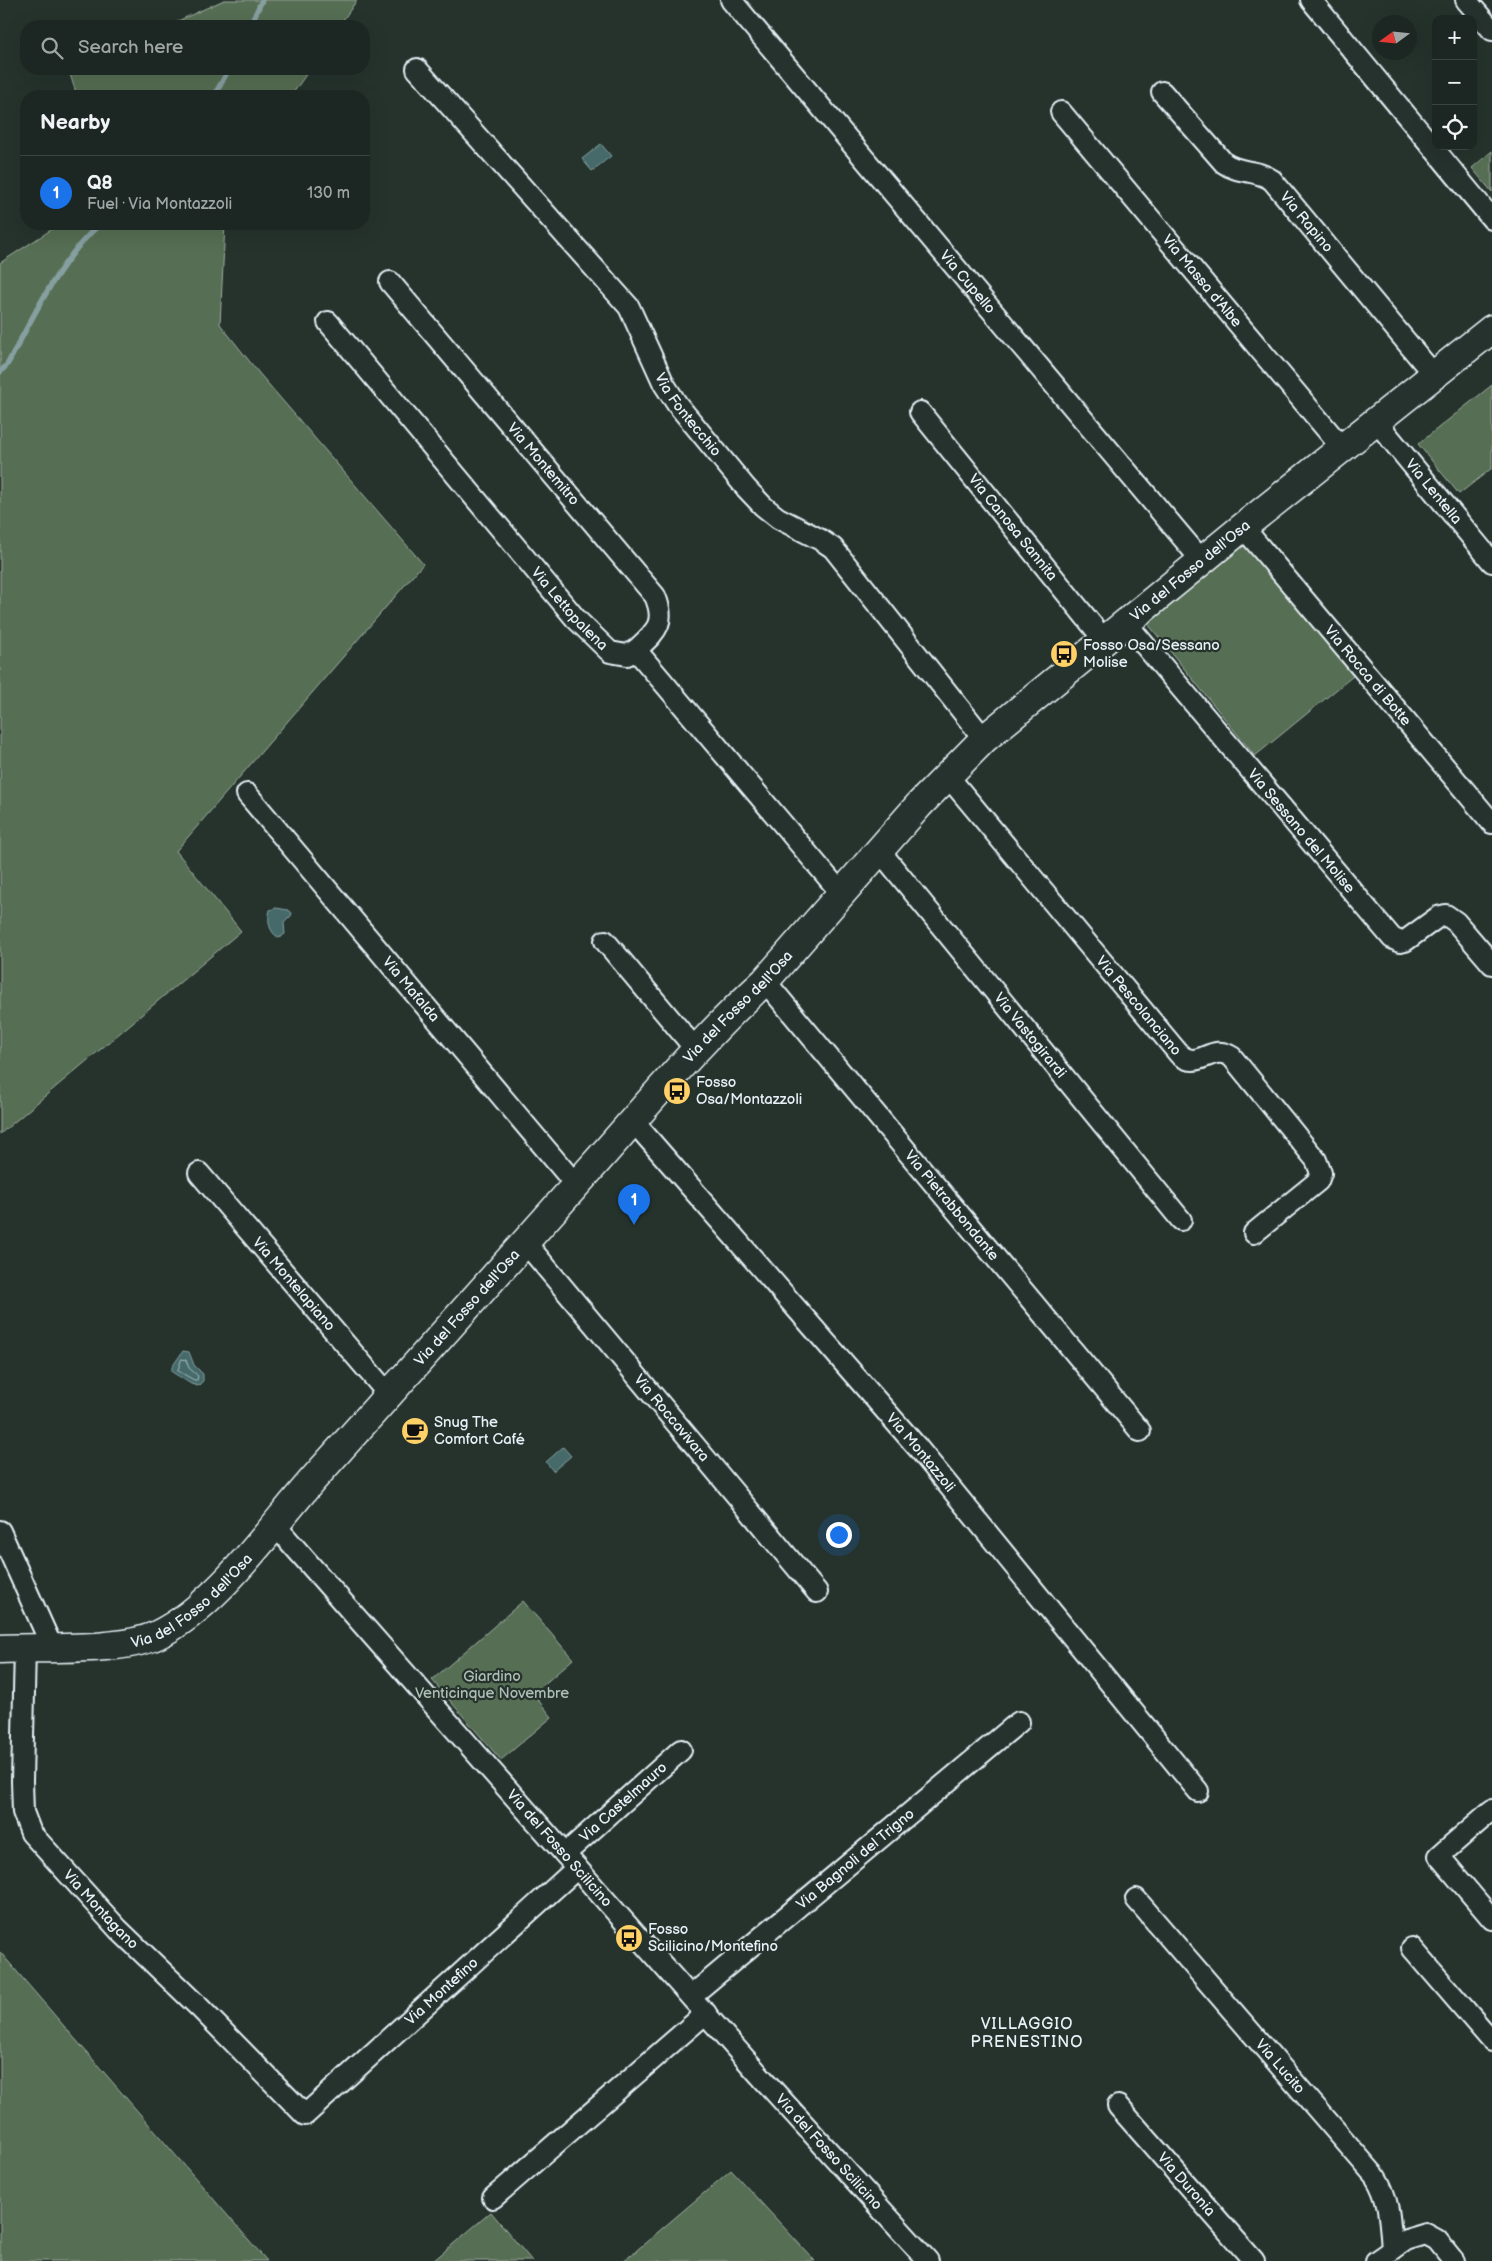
<!DOCTYPE html>
<meta charset="utf-8">
<style>
:root{--surface:#1c2622;--page:#29322f;--text:#f1f3f6;--muted:#a0a5a5;--line:#3a4340;--accent:#1a73e8}
body{margin:0;font-family:"Balsamiq Sans",sans-serif;background:var(--page);color:var(--text)}
.controls{position:absolute;right:15px;top:15px;display:grid;overflow:hidden;border-radius:10px;box-shadow:0 5px 20px #0002}
.controls button{width:45px;height:45px;display:grid;place-items:center;padding:0;border:0;border-bottom:1px solid var(--line);background:var(--surface);color:var(--text);font:25px sans-serif}
.compass{position:absolute;left:1372px;top:15px;width:45px;height:45px;border-radius:50%;background:var(--surface);box-shadow:0 5px 20px #0002;rotate:255deg}
.you{position:absolute;left:838px;top:1534px;width:18px;height:18px;margin:-12px;border:4px solid #fff;border-radius:50%;background:#1a73e8;box-shadow:0 0 0 8px #1a73e833}
.badge{display:grid;place-items:center;width:32px;height:32px;border-radius:50%;background:var(--accent);color:#fff;font-size:16px;font-weight:700}
.pin{position:absolute;translate:-50% -41px;filter:drop-shadow(0 1px 2px #0008)}
.pin::after{content:'';position:absolute;top:26px;width:18px;height:15px;background:inherit;clip-path:polygon(0 0,100% 0,50% 100%)}
.list{margin:0;padding:0;list-style:none}
h2{display:flex;justify-content:space-between;align-items:center;height:65px;margin:0;padding:0 20px;font-size:21px}
h2 small{font-size:16px;font-weight:400;color:var(--muted)}
.list li{display:grid;grid-template-columns:32px 1fr auto;gap:15px;align-items:center;box-sizing:border-box;height:75px;padding:0 20px;border-top:1px solid var(--line)}
.list b{display:block;font-size:19px;white-space:nowrap}
.list p{margin:0;font-size:16px;white-space:nowrap;color:var(--muted)}
.list em{font-size:16px;font-style:normal;color:var(--muted)}
.icon{flex:none;width:28px;height:28px;fill:none;stroke:currentColor;stroke-width:2;stroke-linecap:round;stroke-linejoin:round}
.map{position:relative;flex:none;width:1492px;height:2261px;overflow:hidden}
.search{position:absolute;background:var(--surface);box-shadow:0 5px 20px #0002;left:20px;top:20px;width:350px;height:55px;display:flex;align-items:center;gap:12px;box-sizing:border-box;padding:0 18px;border-radius:20px;color:var(--muted);font-size:19px}
.panel{position:absolute;background:var(--surface);box-shadow:0 5px 20px #0002;left:20px;top:90px;width:350px;height:140px;border-radius:20px}
.map>svg:first-child{display:block}
.green{fill:#576e53;stroke:#a0b0a6}
.water{fill:#456a69;stroke:#86a0a2}
.lines{fill:none;stroke-linecap:round;stroke-linejoin:round}
.shore{stroke:#a7bbbf;stroke-width:1}
.stream{stroke:#86a0a2;stroke-width:5.5}
.street-casing{stroke:#e8f1f8;stroke-width:24}
.secondary-casing{stroke:#e8f1f8;stroke-width:31}
.street{stroke:#26332d;stroke-width:20}
.secondary{stroke:#26332d;stroke-width:28}
.labels{text-anchor:middle;dominant-baseline:central;stroke-width:4.5;stroke-linejoin:round;paint-order:stroke}
.street-label{font-size:15px;fill:#e8f1f8;stroke:#26332d}
.poi-label{font-size:15px;fill:#e8f1f8;stroke:#26332d;text-anchor:start}
.park-label{font-size:15px;fill:#aebdb6;stroke:#26332d}
.neighbourhood-label{font-size:16px;letter-spacing:1px;fill:#e8f1f8;stroke:#26332d}
</style>
<div class="map">
<svg width="1492" height="2261" viewBox="0 0 1492 2261">
<rect width="100%" height="100%" fill="#26332d"/>
<filter id="ink" filterUnits="userSpaceOnUse"><feTurbulence type="fractalNoise" baseFrequency=".02" numOctaves="2"/><feDisplacementMap in="SourceGraphic" scale="10" xChannelSelector="R" yChannelSelector="G"/><feConvolveMatrix kernelMatrix="1 2 1 2 8 2 1 2 1" color-interpolation-filters="sRGB"/></filter>
<g filter="url(#ink)">
<g class="green">
<path d="M224,0H357L339,26H167Z"/>
<path d="M74,69H310L291,96H77L69,71Z"/>
<path d="M1492,151V192L1472,168Z"/>
<path d="M60,224H225L220,324L258,372L423,564L176,851L241,931L0,1134V263Z"/>
<path d="M1492,385V468L1459,494L1418,444Z"/>
<path d="M1246,544L1353,676L1255,756L1148,624Z"/>
<path d="M523,1601L573,1659L533,1694L552,1717L501,1760L432,1680Z"/>
<path d="M0,1952L267,2261H0Z"/>
<path d="M731,2170L815,2261H624Z"/>
<path d="M491,2212L532,2261H433Z"/>
</g>
<g class="water">
<path d="M601,144L611,156L592,171L582,159Z"/>
<path d="M276,908L288,910L292,913L291,916L284,923L285,934L279,938C269,932 267,921 270,910Z"/>
<path d="M183,1351L189,1352L194,1365L203,1374V1381L198,1386L191,1384L172,1372V1367Z"/>
<path d="M563,1447L571,1456L553,1471L546,1462Z"/>
</g>
<g class="lines">
<path class="shore" d="M182,1359L186,1360L189,1368L198,1376L197,1380H194L178,1371Z"/>
<g class="stream">
<path d="M250,26L262,0"/>
<path d="M214,96L229,69"/>
<path d="M0,372L7,365C34,316 58,261 100,224"/>
</g>
<g class="street-casing">
<g id="street">
<path id="s1" d="M731,0L1203,562"/>
<path d="M1311,0L1492,219"/>
<path d="M1466,0L1492,30"/>
<path id="s2" d="M417,69L629,307L664,384L677,404L746,488L763,506L778,518L821,540L833,548L984,739"/>
<path id="s3" d="M1162,92L1224,163C1239,174 1256,169 1272,180L1434,375"/>
<path id="s4" d="M1061,112L1343,449"/>
<path id="s5" d="M390,282L655,596C667,624 655,632 636,650"/>
<path id="s6" d="M328,322L576,619L610,652L627,655L636,650L841,893"/>
<path id="s7" d="M920,412L1105,641"/>
<path id="s8" d="M1376,421L1492,562"/>
<path id="s9" d="M1243,527L1492,823"/>
<path id="s10" d="M1126,623L1392,938L1400,942L1405,941L1438,917L1446,915L1456,922L1492,964"/>
<path id="s11" d="M947,775L1179,1054C1199,1072 1211,1042 1232,1057L1316,1160L1321,1173L1318,1181L1254,1233"/>
<path id="s12" d="M247,794L576,1185"/>
<path id="s13" d="M879,850L1181,1220"/>
<path d="M605,941L697,1051"/>
<path id="s14" d="M765,981L1140,1431"/>
<path id="s15" d="M633,1121L918,1448L1198,1791"/>
<path id="s16" d="M199,1173L389,1395"/>
<path id="s17" d="M525,1242L817,1592"/>
<path id="s18" d="M274,1524L763,2079L928,2261"/>
<path d="M0,1531L52,1647"/>
<path id="s19" d="M25,1648L22,1781L23,1812L31,1833L118,1929L200,2008L305,2115L577,1868"/>
<path d="M1492,1810L1439,1856L1492,1919"/>
<path id="s20" d="M565,1854L681,1750"/>
<path id="s21" d="M1136,1899L1375,2176C1390,2199 1390,2224 1392,2250"/>
<path d="M1412,1948L1492,2041"/>
<path id="s22" d="M691,1996L1019,1722"/>
<path id="s23" d="M1118,2106L1254,2261"/>
<path d="M493,2198L706,2013"/>
<path d="M1376,2261L1406,2240L1426,2234L1437,2240L1454,2261"/>
</g>
</g>
<g class="secondary-casing">
<g id="secondary">
<path id="s24" d="M0,1649C42,1647 121,1652 157,1635C218,1606 272,1525 317,1475C407,1375 496,1275 585,1175C644,1109 700,1040 765,981L919,805L984,739L1243,527L1492,329"/>
</g>
</g>
<use href="#street" class="street"/>
<use href="#secondary" class="secondary"/>
</g>
</g>
<defs>
<g id="bus-disc" transform="scale(1.4375)"><circle r="9.5" fill="#ffd166" stroke="#26332d"/><path d="M-5-6H5V4H4V6H2V4H-2V6H-4V4H-5ZM-3.5-4V0h7V-4ZM-3.5 1.2v1.5H-2V1.2ZM2 1.2v1.5H3.5V1.2Z" fill="#111"/></g>
<g id="cafe-disc" transform="scale(1.4375)"><circle r="9.5" fill="#ffd166" stroke="#26332d"/><path d="M-5.5-4.5H6V0H3Q3 3.5 0 3.5H-2.5Q-5.5 3.5-5.5 0ZM3-3.2v2h1.7v-2ZM-6 4.5H4V6H-6Z" fill="#111"/></g>
</defs>
<g fill-rule="evenodd">
<use href="#bus-disc" x="1064" y="654"/>
<use href="#bus-disc" x="677" y="1091"/>
<use href="#cafe-disc" x="415" y="1431"/>
<use href="#bus-disc" x="629" y="1938"/>
</g>
<g class="labels">
<g class="street-label">
<text stroke="none"><textPath href="#s3" startOffset="200">Via Rapino</textPath></text>
<text stroke="none"><textPath href="#s1" startOffset="368">Via Cupello</textPath></text>
<text stroke="none"><textPath href="#s4" startOffset="220">Via Massa d'Albe</textPath></text>
<text stroke="none"><textPath href="#s2" startOffset="442">Via Fontecchio</textPath></text>
<text stroke="none"><textPath href="#s5" startOffset="238">Via Montemitro</textPath></text>
<text stroke="none"><textPath href="#s8" startOffset="91">Via Lentella</textPath></text>
<text stroke="none"><textPath href="#s7" startOffset="148">Via Canosa Sannita</textPath></text>
<text stroke="none"><textPath href="#s24" startOffset="1646">Via del Fosso dell'Osa</textPath></text>
<text stroke="none"><textPath href="#s6" startOffset="375">Via Lettopalena</textPath></text>
<text stroke="none"><textPath href="#s9" startOffset="194">Via Rocca di Botte</textPath></text>
<text stroke="none"><textPath href="#s10" startOffset="272">Via Sessano del Molise</textPath></text>
<text stroke="none"><textPath href="#s12" startOffset="255">Via Mafalda</textPath></text>
<text stroke="none"><textPath href="#s11" startOffset="300">Via Pescolanciano</textPath></text>
<text stroke="none"><textPath href="#s24" startOffset="1016">Via del Fosso dell'Osa</textPath></text>
<text stroke="none"><textPath href="#s13" startOffset="239">Via Vastogirardi</textPath></text>
<text stroke="none"><textPath href="#s14" startOffset="292">Via Pietrabbondante</textPath></text>
<text stroke="none"><textPath href="#s16" startOffset="146">Via Montelapiano</textPath></text>
<text stroke="none"><textPath href="#s24" startOffset="611">Via del Fosso dell'Osa</textPath></text>
<text stroke="none"><textPath href="#s17" startOffset="229">Via Roccavivara</textPath></text>
<text stroke="none"><textPath href="#s15" startOffset="439">Via Montazzoli</textPath></text>
<text stroke="none"><textPath href="#s24" startOffset="206">Via del Fosso dell'Osa</textPath></text>
<text stroke="none"><textPath href="#s20" startOffset="78">Via Castelmauro</textPath></text>
<text stroke="none"><textPath href="#s18" startOffset="432">Via del Fosso Scilicino</textPath></text>
<text stroke="none"><textPath href="#s22" startOffset="214">Via Bagnoli del Trigno</textPath></text>
<text stroke="none"><textPath href="#s19" startOffset="290">Via Montagano</textPath></text>
<text stroke="none"><textPath href="#s19" startOffset="764">Via Montefino</textPath></text>
<text stroke="none"><textPath href="#s21" startOffset="221">Via Lucito</textPath></text>
<text stroke="none"><textPath href="#s18" startOffset="838">Via del Fosso Scilicino</textPath></text>
<text stroke="none"><textPath href="#s23" startOffset="104">Via Duronia</textPath></text>
</g>
<g class="poi-label">
<text x="1083" y="645">Fosso Osa/Sessano<tspan x="1083" dy="17">Molise</tspan></text>
<text x="696" y="1082">Fosso<tspan x="696" dy="17">Osa/Montazzoli</tspan></text>
<text x="434" y="1422">Snug The<tspan x="434" dy="17">Comfort Café</tspan></text>
<text x="648" y="1929">Fosso<tspan x="648" dy="17">Scilicino/Montefino</tspan></text>
</g>
<g class="park-label">
<text x="492" y="1676">Giardino<tspan x="492" dy="17">Venticinque Novembre</tspan></text>
</g>
<g class="neighbourhood-label">
<text x="1027" y="2024">VILLAGGIO<tspan x="1027" dy="18">PRENESTINO</tspan></text>
</g>
</g>
</svg>
<div class="controls">
<button>+</button>
<button>−</button>
<button><svg class="icon" aria-label="locate" viewBox="0 0 24 24"><circle cx="12" cy="12" r="6"/><path d="M12 2v4M12 18v4M2 12h4M18 12h4"/></svg></button>
</div>
<svg class="compass" viewBox="-18 -18 36 36"><path d="M0-13l5 13h-10z" fill="#e53935"/><path d="M0 13l5-13h-10z" fill="#a0a5a5"/></svg>
<div class="you"></div>
<div class="pin badge" style="left:634px;top:1225px">1</div>
<div class="search"><svg class="icon" aria-label="search" viewBox="0 0 24 24"><circle cx="10" cy="10" r="6"/><path d="M15 15l6 6"/></svg>Search here</div>
<section class="panel">
<h2>Nearby<small></small></h2>
<ul class="list">
<li><span class="badge">1</span><div><b>Q8</b><p>Fuel · Via Montazzoli</p></div><em>130 m</em></li>
</ul>
</section>
</div>
